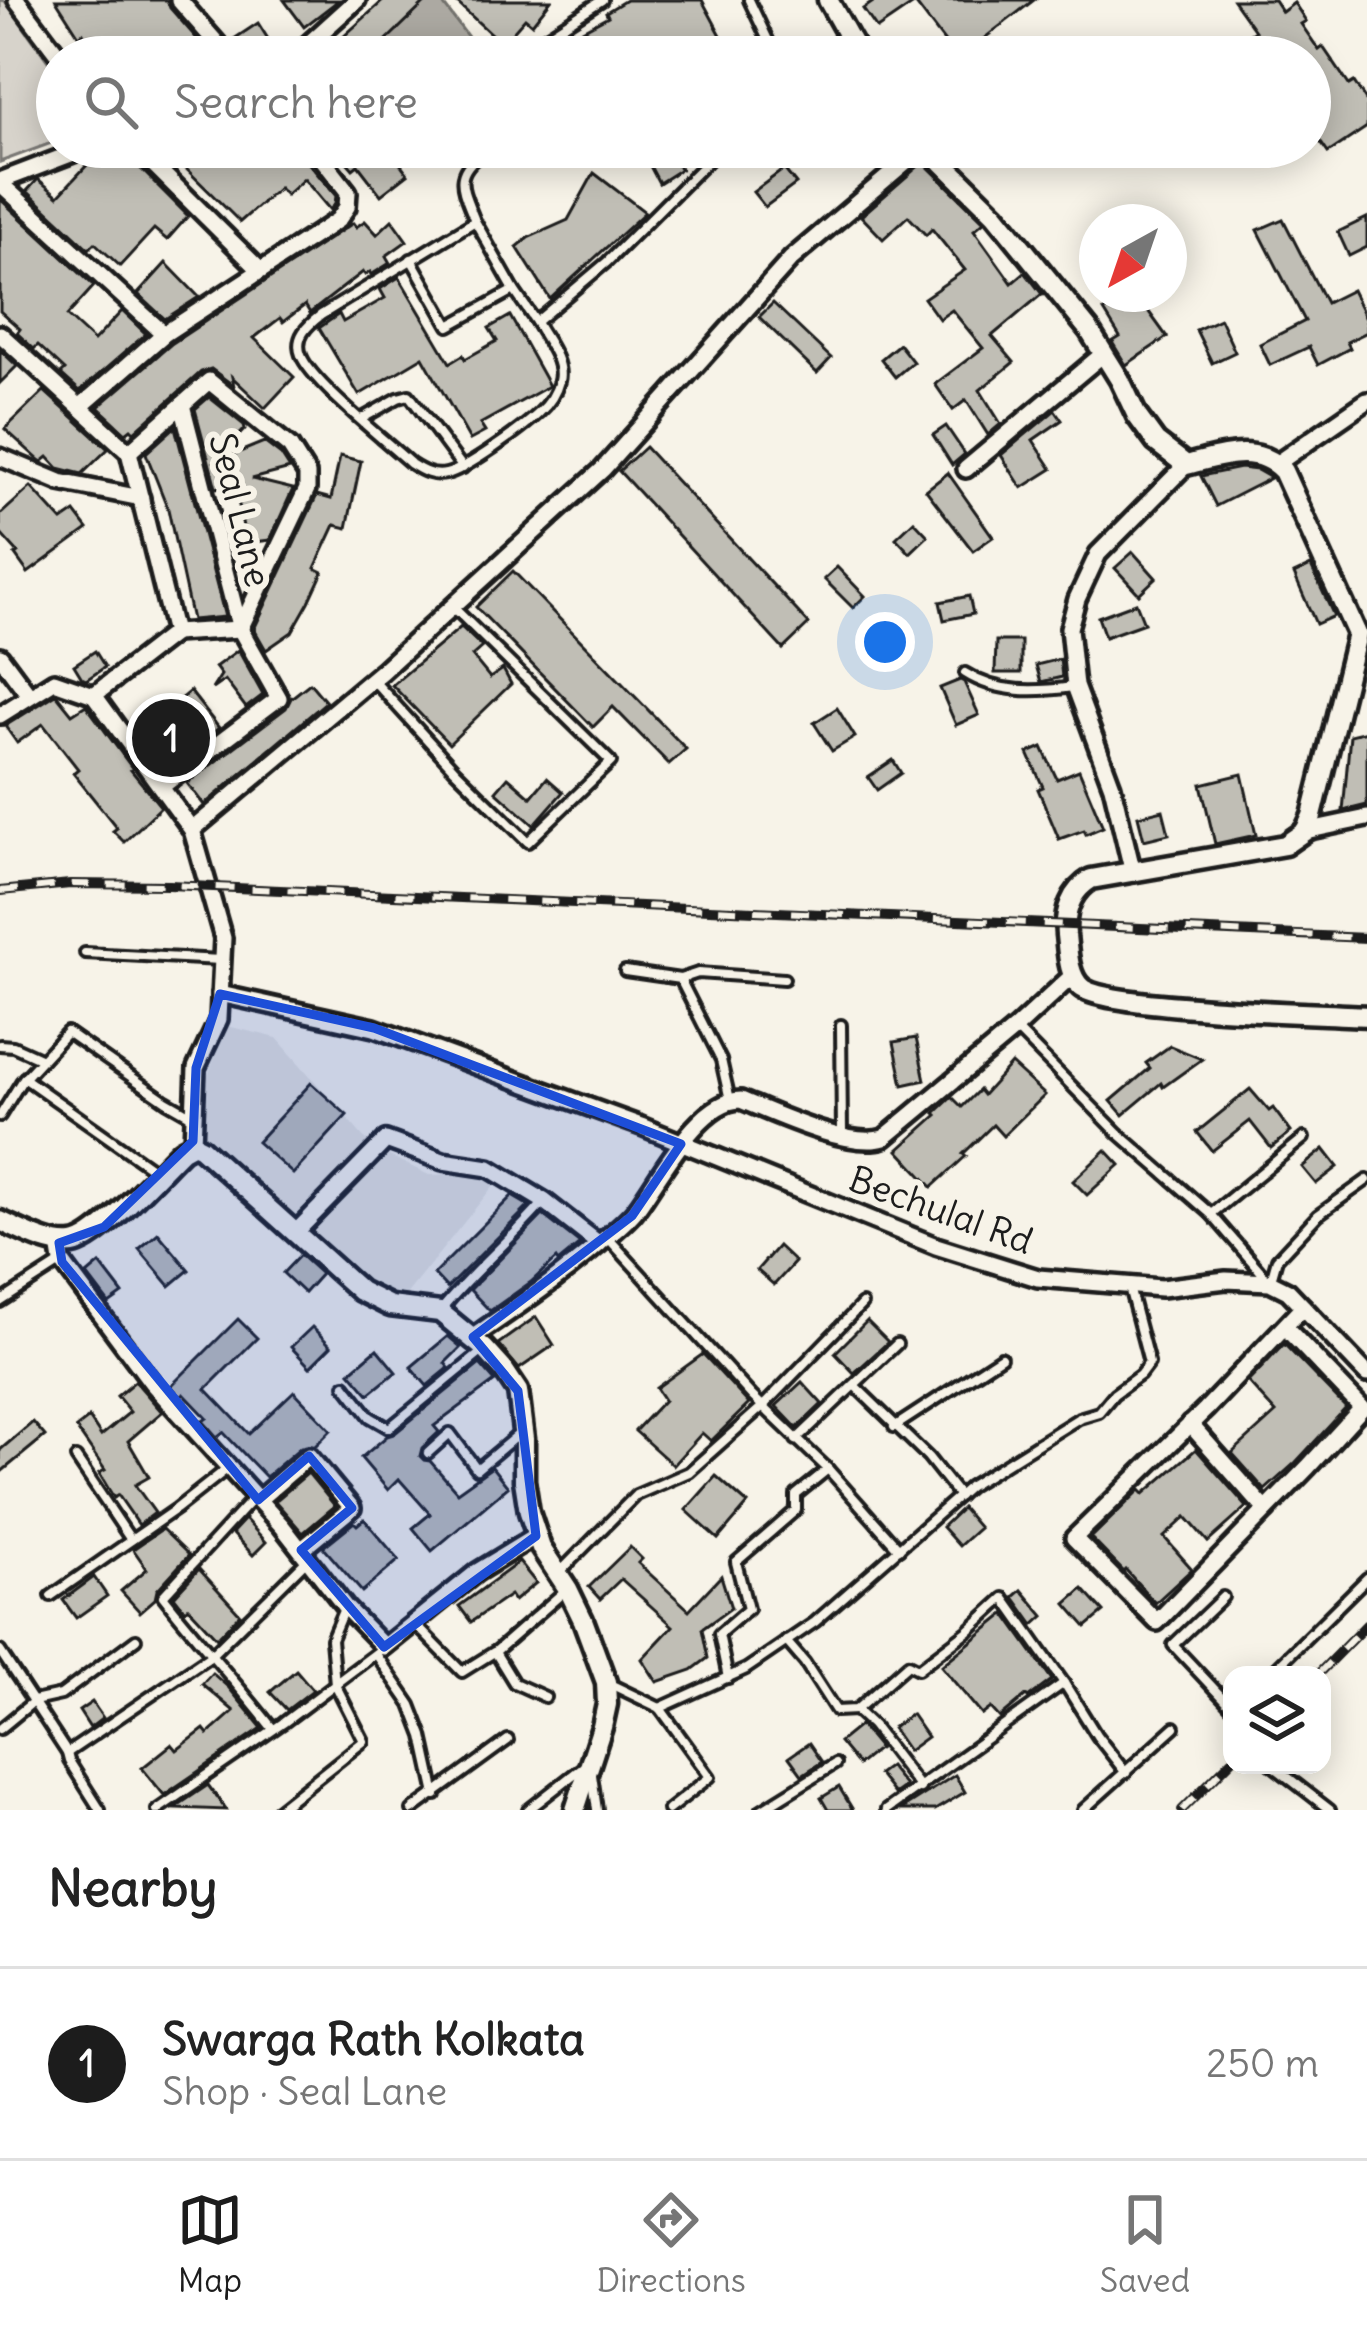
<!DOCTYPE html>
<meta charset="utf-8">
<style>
:root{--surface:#fff;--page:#f6f6f6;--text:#222;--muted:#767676;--line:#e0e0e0;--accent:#1c1c1c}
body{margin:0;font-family:Delius,sans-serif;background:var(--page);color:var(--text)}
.controls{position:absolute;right:36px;bottom:36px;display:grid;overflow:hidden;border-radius:24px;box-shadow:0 6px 30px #0003}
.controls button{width:108px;height:108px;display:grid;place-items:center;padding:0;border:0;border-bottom:3px solid var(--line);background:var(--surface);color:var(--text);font:60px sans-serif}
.compass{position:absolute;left:1079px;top:204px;width:108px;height:108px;border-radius:50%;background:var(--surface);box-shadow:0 6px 30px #0003;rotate:220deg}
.you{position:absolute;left:885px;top:642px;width:42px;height:42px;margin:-30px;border:9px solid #fff;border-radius:50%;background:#1a73e8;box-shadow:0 0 0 18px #1a73e833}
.badge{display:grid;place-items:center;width:78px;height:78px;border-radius:50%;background:var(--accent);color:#fff;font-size:39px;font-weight:700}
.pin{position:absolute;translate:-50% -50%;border:6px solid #fff;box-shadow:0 3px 12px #0006}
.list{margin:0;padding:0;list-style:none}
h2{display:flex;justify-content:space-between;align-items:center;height:156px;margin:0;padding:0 48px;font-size:51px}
h2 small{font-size:39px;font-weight:400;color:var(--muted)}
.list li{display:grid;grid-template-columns:78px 1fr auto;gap:36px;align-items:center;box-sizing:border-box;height:192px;padding:0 48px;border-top:3px solid var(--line)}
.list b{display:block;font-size:45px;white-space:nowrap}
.list p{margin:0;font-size:39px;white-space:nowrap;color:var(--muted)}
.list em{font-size:39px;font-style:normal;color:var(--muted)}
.icon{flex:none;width:66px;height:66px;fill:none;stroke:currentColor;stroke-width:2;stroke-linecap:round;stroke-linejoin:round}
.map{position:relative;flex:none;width:1367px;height:1810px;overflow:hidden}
.search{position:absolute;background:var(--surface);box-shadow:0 6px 30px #0003;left:36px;right:36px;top:36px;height:132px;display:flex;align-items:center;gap:30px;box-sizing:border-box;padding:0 42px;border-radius:66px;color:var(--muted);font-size:45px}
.sheet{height:348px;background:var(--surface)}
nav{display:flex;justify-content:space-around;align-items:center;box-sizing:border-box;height:168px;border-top:3px solid var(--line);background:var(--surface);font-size:33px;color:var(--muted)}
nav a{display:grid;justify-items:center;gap:6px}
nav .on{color:var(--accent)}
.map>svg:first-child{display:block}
.built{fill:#e6e3d9}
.green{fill:#d7d3cb;stroke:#7a7874;stroke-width:3}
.water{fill:#aca9a2;stroke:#72716c;stroke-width:3}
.building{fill:#c0beb5;stroke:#1c1c1c;stroke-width:3}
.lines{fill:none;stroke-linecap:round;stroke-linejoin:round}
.service-casing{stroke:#1c1c1c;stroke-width:16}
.minor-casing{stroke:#1c1c1c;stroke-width:24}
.tertiary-casing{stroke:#1c1c1c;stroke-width:27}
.service{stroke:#f7f3e8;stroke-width:8}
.minor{stroke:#f7f3e8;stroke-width:15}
.tertiary{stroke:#f7f3e8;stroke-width:18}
.rail-casing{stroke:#1c1c1c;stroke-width:10}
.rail{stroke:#f7f3e8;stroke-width:6;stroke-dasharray:18;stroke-linecap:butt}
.marked{fill:#1d4ed8;fill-opacity:0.2;stroke:#1d4ed8;stroke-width:9;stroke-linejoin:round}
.labels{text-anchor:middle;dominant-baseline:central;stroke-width:12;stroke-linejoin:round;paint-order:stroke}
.street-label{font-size:36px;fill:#1c1c1c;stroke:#f7f3e8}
</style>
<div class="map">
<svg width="1367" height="1810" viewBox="0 0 1367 1810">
<rect width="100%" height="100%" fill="#f7f3e8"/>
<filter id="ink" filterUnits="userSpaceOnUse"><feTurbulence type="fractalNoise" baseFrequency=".00833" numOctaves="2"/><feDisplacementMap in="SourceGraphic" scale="24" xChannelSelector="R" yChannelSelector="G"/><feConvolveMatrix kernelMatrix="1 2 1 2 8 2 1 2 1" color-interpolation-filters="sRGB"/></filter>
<g filter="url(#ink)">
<path class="built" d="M227,1026L277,1038L373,1148L429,1175L487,1172L498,1180L401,1301L384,1297L262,1187L203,1141L207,1077Z"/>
<path class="green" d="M0,0L5,1L57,74V141L0,162Z"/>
<path class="water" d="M423,0H440L474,45L470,57H365Z"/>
<g class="building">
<path d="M56,0H167L170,8L213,57H97L83,33L79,36Z"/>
<path d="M284,0H339L304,27Z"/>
<path d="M384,0H428L369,57H321Z"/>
<path d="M454,0H551L532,24L525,18L502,44Z"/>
<path d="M626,0H702L723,39L696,54L687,37L650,57L645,50L632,57H543L563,44L562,41L608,16L606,12Z"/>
<path d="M876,0H1034L960,57H956L915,3L877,29L863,9Z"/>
<path d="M1233,0H1274L1282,12L1294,3L1306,21L1301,24L1319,50L1323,47L1349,85L1354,82L1367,102V127L1328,153L1310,127V57H1252L1240,40L1255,31Z"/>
<path d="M258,23L275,50L263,57H241L231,41Z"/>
<path d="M101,147H124L128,156L188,216L167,240L154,229L120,266L95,243L89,249L27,191L38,179L58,196L89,163L87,161L97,155Z"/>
<path d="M164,147H221L233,158L246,147H295L336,196L335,203L330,210L304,179L286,195L279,188L240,222Z"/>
<path d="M334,147H388L408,174L381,195L358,165L353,169Z"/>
<path d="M640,147H694L676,163L681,169L659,183Z"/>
<path d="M923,162L984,222L974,230L1012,283L1025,272L1042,294L992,336L1014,362L980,390L1001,424L988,435L966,400L953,410L935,384L983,348L952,310L939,319L924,298L965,270L932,229L926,235L908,216L883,239L861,216Z"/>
<path d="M784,169L796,184L765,207L753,192Z"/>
<path d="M594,173L645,212L550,299L517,247L528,238L568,220Z"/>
<path d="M0,199L94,286L67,316L94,341L122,311L146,334L80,391L61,374L65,370L38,345L34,349L17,333L20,329L0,311Z"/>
<path d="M1367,218V247L1349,256L1338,232Z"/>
<path d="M1283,219L1326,303L1352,290L1367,320V332L1347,342L1350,348L1318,365L1309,347L1270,365L1260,344L1305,321L1258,230Z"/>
<path d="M392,220L407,241L386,256L390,263L371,275L370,272L365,275L363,272L310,313L305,305L283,322L280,318L254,338L294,377L265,408L232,377L234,386L211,369L201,372L134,432L131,429L126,433L98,407L171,344L353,223L356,227L365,221L377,234Z"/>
<path d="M166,263L199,297L165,319L138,294Z"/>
<path d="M399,277L450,363L463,355L465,359L497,341L489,328L510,316L549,386L480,424L485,432L470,440L423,357L359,395L319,328L339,314L343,322L385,298L380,289Z"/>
<path d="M1130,294H1136L1167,337L1126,365L1112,342L1120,337L1104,311Z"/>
<path d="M773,303L831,358L817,373L759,317Z"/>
<path d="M1220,319L1235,352L1212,363L1196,330Z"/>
<path d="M899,344L913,362L895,377L881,359Z"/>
<path d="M0,350L17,366L0,383Z"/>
<path d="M44,391L108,449L82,474L58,468L48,457L42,462L39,460L5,429Z"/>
<path d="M209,397L244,425L245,429L213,463L264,442L281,455L290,469L252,479L293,489L270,540L246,543L235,484L216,488L195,409Z"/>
<path d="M1055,410L1062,420L1033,440L1052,469L1022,488L1001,455Z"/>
<path d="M946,426L965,454L952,465L933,435Z"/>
<path d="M175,427L225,617L192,620L168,509L147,456L146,453Z"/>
<path d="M645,447L809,624L783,649L619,471Z"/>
<path d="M340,456L361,461L347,528L335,525L315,568L323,572L309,602L292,632L266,650L254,629L317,495L331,499Z"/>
<path d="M1240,468L1257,470L1271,478L1216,506L1201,476Z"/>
<path d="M948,473L993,537L973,551L926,490Z"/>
<path d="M31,487L62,521L75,512L88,529L28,573L15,555L18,553L0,533V515Z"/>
<path d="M914,521L928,536L910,553L896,538Z"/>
<path d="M1133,552L1156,578L1139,594L1115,568Z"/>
<path d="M1311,566L1334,616L1316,624L1294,574Z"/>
<path d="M837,567L865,596L853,608L824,579Z"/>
<path d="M513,571L686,749L669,764L613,707L593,727L476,607Z"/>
<path d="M969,596L973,614L944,620L940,602Z"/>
<path d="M1136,603L1144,623L1105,637L1098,617Z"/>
<path d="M461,627L482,647L472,656L490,678L503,669L511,684L449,744L392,685Z"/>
<path d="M996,641H1021V673H995Z"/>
<path d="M238,650L263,695L246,708L225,680L212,689L221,675L215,667Z"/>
<path d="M95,651L105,667L86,680L82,678L74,665Z"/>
<path d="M1060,659L1062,677L1041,682L1036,665Z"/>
<path d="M960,680L964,682L979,715L956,725L940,688Z"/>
<path d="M310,683L326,702L204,805L187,783L286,708L291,698Z"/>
<path d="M190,691L219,728L175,762L147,727Z"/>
<path d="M56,694L72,714L86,705L133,769L131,770L161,807L124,842L113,831L117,828L73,773L78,769L43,724L17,743L5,726Z"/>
<path d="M837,708L855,737L832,751L814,723Z"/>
<path d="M1367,731V805L1343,811L1350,735Z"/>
<path d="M1042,747L1057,779L1079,770L1103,827L1086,834L1084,830L1059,839L1038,789L1043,787L1028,753Z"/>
<path d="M893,760L901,773L877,790L868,777Z"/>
<path d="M1242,774L1256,835L1215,844L1201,784Z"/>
<path d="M508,777L531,797L547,778L563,792L534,825L496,791Z"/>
<path d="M1163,810L1169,834L1144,840L1138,816Z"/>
<path d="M916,1038L925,1080L903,1085L894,1042Z"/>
<path d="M1170,1046L1202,1059L1163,1087L1161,1083L1123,1115L1111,1101L1150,1068L1146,1063Z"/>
<path d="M1011,1064L1045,1095L1003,1136L993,1125L963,1154L966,1156L932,1187L898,1150L937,1115L935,1113L952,1097L962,1107L979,1090L983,1095Z"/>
<path d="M311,1083L347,1115L293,1174L257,1142Z"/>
<path d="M1250,1089L1269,1111L1273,1108L1291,1132L1271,1148L1250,1121L1212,1151L1197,1132Z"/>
<path d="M1324,1149L1338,1167L1316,1184L1302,1167Z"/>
<path d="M1106,1150L1120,1165L1087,1195L1073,1181Z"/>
<path d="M512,1196L529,1206L447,1288L434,1274Z"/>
<path d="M543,1215L580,1244L558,1262L556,1259L531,1282L490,1311L470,1290Z"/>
<path d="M158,1233L189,1270L170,1286L139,1249Z"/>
<path d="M778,1246L795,1262L774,1285L757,1270Z"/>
<path d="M300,1255L321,1274L304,1293L283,1273Z"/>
<path d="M100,1264L123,1294L109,1304L87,1275Z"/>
<path d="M536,1317L554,1345L519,1369L498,1344Z"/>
<path d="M238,1319L257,1338L206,1389L249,1434L294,1391L331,1430L315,1446L301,1447L266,1477L223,1432L217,1437L203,1421L207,1418L184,1394L181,1397L171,1386Z"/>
<path d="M867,1321L888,1342L854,1373L835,1353Z"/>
<path d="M312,1327L331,1346L310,1367L291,1347Z"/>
<path d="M448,1336L461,1347L445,1363L449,1368L427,1386L411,1367Z"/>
<path d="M1284,1344L1346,1408L1296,1462L1265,1490L1232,1453L1276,1413L1248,1382Z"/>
<path d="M377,1349L396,1372L369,1394L350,1372Z"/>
<path d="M703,1354L749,1404L711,1441L702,1433L673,1465L635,1431L664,1400L656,1388Z"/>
<path d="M480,1364L495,1381L434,1426L439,1432L422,1448L420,1456L424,1460L430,1461L457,1492L492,1467L508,1487L432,1551L413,1528L430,1514L399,1479L388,1490L361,1458L387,1436L394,1434Z"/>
<path d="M135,1381L162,1412L128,1441L149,1477L135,1485L155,1513L139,1525L118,1495L114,1498L99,1473L105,1470L76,1428L89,1418L101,1436L130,1412L117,1396Z"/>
<path d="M802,1382L822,1404L797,1428L776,1406Z"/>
<path d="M33,1422L45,1436L0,1473V1450Z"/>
<path d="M1196,1449L1247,1507L1208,1542L1186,1517L1164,1537L1192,1569L1155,1603L1126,1570L1124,1572L1091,1538L1140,1490L1144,1494Z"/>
<path d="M308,1473L335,1506L303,1533L275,1501Z"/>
<path d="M716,1476L748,1504L718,1539L686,1510Z"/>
<path d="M962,1508L979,1528L959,1546L942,1527Z"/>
<path d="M245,1519L266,1542L253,1555L232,1533Z"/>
<path d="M364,1519L399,1560L362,1592L323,1547L354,1522L357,1525Z"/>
<path d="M162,1529L189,1555L157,1590L155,1599L140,1612L121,1591L147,1569L133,1549Z"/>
<path d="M630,1547L642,1559L638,1563L689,1610L721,1576L731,1608L702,1629L708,1658L692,1670L657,1682L642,1659L673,1626L621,1579L600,1599L589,1587Z"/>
<path d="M519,1562L536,1583L514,1601L510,1595L471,1622L459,1606Z"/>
<path d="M199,1569L240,1614L217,1638L188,1607L185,1610L174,1596Z"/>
<path d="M94,1577L107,1596L76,1618L63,1600Z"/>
<path d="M1083,1589L1104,1612L1086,1627L1066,1604Z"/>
<path d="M1022,1590L1044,1616L1034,1625L1014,1597Z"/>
<path d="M1005,1614L1052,1680L1028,1698L1026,1696L1000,1718L991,1708L982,1715L941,1666Z"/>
<path d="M296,1670L313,1690L287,1710L270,1692Z"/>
<path d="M212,1673L229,1688L262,1728L164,1795L142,1768L172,1744L177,1750L204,1729L208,1734L234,1711L202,1684Z"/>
<path d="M92,1702L103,1718L90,1728L79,1711Z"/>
<path d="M911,1714L927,1737L908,1751L892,1728Z"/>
<path d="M860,1725L879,1748L858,1765L839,1742Z"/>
<path d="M809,1743L822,1762L802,1775L789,1757Z"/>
<path d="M889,1766L905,1786L894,1794L878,1774Z"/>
<path d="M955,1775L965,1792L935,1810H900Z"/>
<path d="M208,1785L226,1810L174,1808Z"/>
<path d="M839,1787L853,1810H828L821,1798Z"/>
</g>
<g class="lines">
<g class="service-casing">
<g id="service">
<path d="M749,0L776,57"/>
<path d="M514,57L602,0"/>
<path d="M818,57L844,35"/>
<path d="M489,147C452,174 460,183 475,221L321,315C308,325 294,337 301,355C310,381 387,442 411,464C422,471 433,477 446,474C466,470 523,428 539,413C548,405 556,393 559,381C564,361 545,339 536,322L607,262L722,147"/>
<path d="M411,259L449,326L514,290L475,221"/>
<path d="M514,290L536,322"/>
<path d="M361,419L398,398L409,395L463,468"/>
<path d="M965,673C998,694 1036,692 1073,687"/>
<path d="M374,681L455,770L528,842L611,762L453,607"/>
<path d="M85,953L221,960"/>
<path d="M625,971L680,979L721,1060L730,1100"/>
<path d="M680,979L698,973L784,979"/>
<path d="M841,1025L842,1134"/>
<path d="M1016,1029L1118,1133L1211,1214L1304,1138"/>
<path d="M0,1045L13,1046L42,1059"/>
<path d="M24,1078L157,1172"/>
<path d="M0,1116L21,1082L67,1032L166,1101L194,1117"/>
<path d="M1211,1214L1269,1281"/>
<path d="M609,1239L752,1396L828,1469L899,1549"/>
<path d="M1271,1280L1277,1259L1318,1215L1367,1180"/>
<path d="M0,1302L62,1262"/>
<path d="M442,1309C473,1271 511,1240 543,1203"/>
<path d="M345,1385L370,1417L389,1428L483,1351"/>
<path d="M854,1385L928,1457L959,1496"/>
<path d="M894,1427L1001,1357"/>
<path d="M796,1440L897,1344"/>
<path d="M428,1453L450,1433L477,1469L521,1432"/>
<path d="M76,1458L131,1540"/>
<path d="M254,1497L163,1596C199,1642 238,1684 273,1729"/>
<path d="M560,1572L636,1495L689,1472L763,1406L862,1304"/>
<path d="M51,1596L176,1509L228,1468"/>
<path d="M1223,1597L1173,1645L1232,1708"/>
<path d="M415,1624L462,1672L494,1652"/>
<path d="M786,1641L805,1663L836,1711L856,1710L908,1664L918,1669L968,1631L1004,1598L1064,1683L1097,1736L1126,1773"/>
<path d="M0,1651L67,1753L69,1761L100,1810"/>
<path d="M376,1654L411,1705L423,1736L436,1795"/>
<path d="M1269,1675L1367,1578"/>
<path d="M728,1678L719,1634L748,1609L736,1562L796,1510V1495L828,1469"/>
<path d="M608,1683L660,1708L710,1777L668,1810"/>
<path d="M545,1697L514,1683L495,1652L567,1589"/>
<path d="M660,1708L746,1669L815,1622L970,1486L1079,1418L1099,1412L1114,1394L1140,1375L1149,1363L1129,1287"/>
<path d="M856,1710L872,1725L920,1788"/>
<path d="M0,1729L34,1701L61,1695L136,1639"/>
<path d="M67,1753L210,1656L307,1560"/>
<path d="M1272,1765L1330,1810"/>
<path d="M592,1775L597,1810"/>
<path d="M157,1810L283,1723L384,1647"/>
<path d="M277,1810L364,1741L335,1684L331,1639L345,1606"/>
<path d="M412,1810L508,1740"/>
<path d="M528,1810L583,1767"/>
<path d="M761,1810L835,1764"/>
<path d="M886,1810L1064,1683"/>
<path d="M1083,1810L1175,1727"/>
</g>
</g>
<g class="minor-casing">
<g id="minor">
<path d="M17,0L60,57"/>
<path d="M179,0L229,57"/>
<path d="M294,57L357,0"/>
<path d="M136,147L260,270"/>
<path d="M0,181L89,147"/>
<path d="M0,183L164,334"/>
<path d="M0,334L129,452L174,633L94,695L192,830L223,938L219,1019L196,1068L193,1144"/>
<path d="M80,407L164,334L338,220L347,207L348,192L313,147"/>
<path d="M129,452L209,381L290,447L307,474V489L240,629L174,633"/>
<path d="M0,457L60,482L141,498"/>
<path d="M1276,464L1367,401"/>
<path d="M966,469L1103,354"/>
<path d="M0,656L29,695"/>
<path d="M0,715L54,681L94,695"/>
<path d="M161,787L279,698L240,629L182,405"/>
<path d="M192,830L382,671L603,469L791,259L923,147"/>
<path d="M1305,831L1367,818"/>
<path d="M1133,873L1112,786L1075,686L1069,628L1077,599L1098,554L1186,465"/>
<path d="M220,994L374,1028L641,1126L936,1246L1038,1278L1161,1288L1226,1280L1270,1282L1288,1291L1367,1374"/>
<path d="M295,1233L386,1140L443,1161L489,1168L544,1201L599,1244"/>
<path d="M59,1243L62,1262L152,1383L282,1526L346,1608L384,1647L477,1572L536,1536"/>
<path d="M1285,1327L1362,1408L1308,1467L1157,1622L1074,1538L1206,1409L1303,1307"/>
<path d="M473,1337C517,1307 560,1278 600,1243C612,1233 625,1223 635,1211C659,1180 698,1100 741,1100C775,1114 850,1149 884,1138L1015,1029L1072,976"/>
<path d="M1190,1424L1266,1510"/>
<path d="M258,1500L309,1456L352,1508L301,1550"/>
</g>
</g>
<g class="tertiary-casing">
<g id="tertiary">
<path d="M828,0L860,57"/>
<path d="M927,147L995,214L1089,330L1120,380L1137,416L1156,442L1186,465C1219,457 1256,442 1283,471L1357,634L1312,816L1305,831L1285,845L1091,879C1071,891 1064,912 1066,935C1068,952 1068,975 1081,987C1104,1009 1322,1013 1367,1016"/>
<path d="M0,1221C21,1230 50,1247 73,1244C99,1241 161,1170 182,1150L193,1144L201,1148L360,1291L390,1306L440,1312L485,1349L504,1370L518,1391L524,1439V1480L529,1512L541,1548L568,1589L583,1620L606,1682L607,1704L602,1727L575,1810"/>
</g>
</g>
<use href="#service" class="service"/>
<use href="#minor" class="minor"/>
<use href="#tertiary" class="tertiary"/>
<g class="rail-casing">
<g id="rail">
<path d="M0,891L70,884L169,885L1367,938"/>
<path d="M1317,1675L1367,1624"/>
<path d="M1182,1810L1232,1760"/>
</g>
</g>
<use href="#rail" class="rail"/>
</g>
</g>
<path class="marked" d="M220,994L374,1028L681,1144L632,1216L473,1337L518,1391L536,1536L384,1647L301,1550L352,1508L309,1456L258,1500L62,1262L59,1243L104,1227L193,1141L196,1068Z"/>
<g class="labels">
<g class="street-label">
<text transform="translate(240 510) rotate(76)">Seal Lane</text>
<text transform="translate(941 1210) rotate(20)">Bechulal Rd</text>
</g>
</g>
</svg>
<div class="controls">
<button><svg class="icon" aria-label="layers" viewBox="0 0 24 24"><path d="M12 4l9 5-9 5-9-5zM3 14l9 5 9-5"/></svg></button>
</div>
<svg class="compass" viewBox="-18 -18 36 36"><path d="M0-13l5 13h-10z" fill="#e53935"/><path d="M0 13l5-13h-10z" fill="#767676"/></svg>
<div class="you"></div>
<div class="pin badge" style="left:171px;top:738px">1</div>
<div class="search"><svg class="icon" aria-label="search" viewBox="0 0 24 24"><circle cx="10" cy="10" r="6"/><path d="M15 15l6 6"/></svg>Search here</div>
</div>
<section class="sheet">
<h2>Nearby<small></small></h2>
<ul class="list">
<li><span class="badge">1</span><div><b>Swarga Rath Kolkata</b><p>Shop · Seal Lane</p></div><em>250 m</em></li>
</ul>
</section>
<nav>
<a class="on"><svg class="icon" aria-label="map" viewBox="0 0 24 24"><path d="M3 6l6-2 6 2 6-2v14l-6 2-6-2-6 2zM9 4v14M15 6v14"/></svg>Map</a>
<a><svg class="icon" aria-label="directions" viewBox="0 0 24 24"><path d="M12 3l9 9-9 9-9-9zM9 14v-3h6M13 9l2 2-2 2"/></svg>Directions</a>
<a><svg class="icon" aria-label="saved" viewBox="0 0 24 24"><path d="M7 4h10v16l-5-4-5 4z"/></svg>Saved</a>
</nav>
